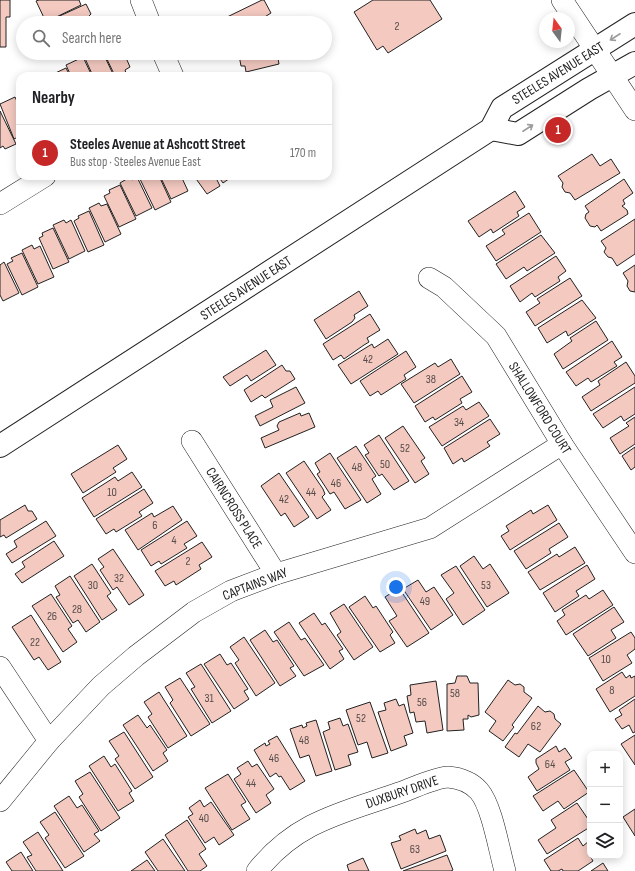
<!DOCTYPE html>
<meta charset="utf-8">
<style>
:root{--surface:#fff;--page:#f2f2f2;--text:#202124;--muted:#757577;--line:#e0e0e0;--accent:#c62828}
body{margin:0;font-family:"Sofia Sans Condensed",sans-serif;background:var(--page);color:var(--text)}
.controls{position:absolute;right:12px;bottom:12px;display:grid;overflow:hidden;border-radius:8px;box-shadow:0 2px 10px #0003}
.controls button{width:36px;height:36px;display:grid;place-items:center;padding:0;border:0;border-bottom:1px solid var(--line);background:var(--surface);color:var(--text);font:20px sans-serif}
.compass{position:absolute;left:539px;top:12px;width:36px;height:36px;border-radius:50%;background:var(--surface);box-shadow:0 2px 10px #0003;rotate:345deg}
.you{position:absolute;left:396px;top:587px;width:14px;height:14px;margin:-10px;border:3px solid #fff;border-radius:50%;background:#1a73e8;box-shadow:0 0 0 6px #1a73e833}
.badge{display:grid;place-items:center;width:26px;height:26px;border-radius:50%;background:var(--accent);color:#fff;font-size:13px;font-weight:700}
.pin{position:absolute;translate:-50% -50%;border:2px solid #fff;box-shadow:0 1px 4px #0006}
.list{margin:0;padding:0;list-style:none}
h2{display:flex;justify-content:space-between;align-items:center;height:52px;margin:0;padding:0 16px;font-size:17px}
h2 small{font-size:13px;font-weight:400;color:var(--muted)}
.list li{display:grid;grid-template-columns:26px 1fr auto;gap:12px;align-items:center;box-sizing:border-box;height:56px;padding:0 16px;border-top:1px solid var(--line)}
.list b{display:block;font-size:15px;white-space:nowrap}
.list p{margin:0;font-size:13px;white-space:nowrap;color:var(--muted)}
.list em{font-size:13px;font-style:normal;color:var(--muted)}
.icon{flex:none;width:22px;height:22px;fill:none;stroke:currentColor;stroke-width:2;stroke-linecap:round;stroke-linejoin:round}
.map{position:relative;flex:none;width:635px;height:871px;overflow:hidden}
.search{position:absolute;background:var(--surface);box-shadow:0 2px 10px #0003;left:16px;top:16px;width:316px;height:44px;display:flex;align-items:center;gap:10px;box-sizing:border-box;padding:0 14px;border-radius:22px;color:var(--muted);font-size:15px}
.panel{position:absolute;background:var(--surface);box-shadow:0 2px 10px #0003;left:16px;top:72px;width:316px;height:108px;border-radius:12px}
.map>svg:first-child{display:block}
.building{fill:#f3c9c0;stroke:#222}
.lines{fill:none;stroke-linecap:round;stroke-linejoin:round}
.minor-casing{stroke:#222;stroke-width:22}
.major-casing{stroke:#222;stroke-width:24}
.minor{stroke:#fff;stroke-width:21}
.major{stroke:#fff;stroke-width:22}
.oneway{stroke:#9c9c9c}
.labels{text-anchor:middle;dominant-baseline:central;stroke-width:3;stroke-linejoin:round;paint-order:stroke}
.number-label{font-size:12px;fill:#564c4a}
.street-label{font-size:14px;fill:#222;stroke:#fff}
</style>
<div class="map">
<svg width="635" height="871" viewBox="0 0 635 871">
<rect width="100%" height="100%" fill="#fff"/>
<g class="building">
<path d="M0,0H10V17H6V47H0Z"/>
<path d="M39,0H79L81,5L46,22L36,1Z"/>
<path d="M262,0H264L271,13L255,23H225L223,19Z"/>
<path d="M373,0H430L442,19L388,53L383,46L377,50L354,12Z"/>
<path d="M86,4L91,14L89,16L91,21L87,23H54L53,19Z"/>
<path d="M85,53H103L114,76H93L83,54Z"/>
<path d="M104,53H124L130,67L125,70L126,73L115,76Z"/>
<path d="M247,53H277L279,64L246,72L245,66H241L239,55Z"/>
<path d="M83,57L92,76H71L66,65Z"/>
<path d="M66,68L70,76H49Z"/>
<path d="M246,73L280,76H246Z"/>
<path d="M15,97L20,108V136L14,139L0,104Z"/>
<path d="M0,111L16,144L5,149L3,146L0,148Z"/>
<path d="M592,154L600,166L611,159L620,173L575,200L570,193L565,192L562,187L563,183L558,176Z"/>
<path d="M146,176H159L171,202L155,210L140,179Z"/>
<path d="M160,176H181L188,191L171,199Z"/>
<path d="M194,176H215L220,186L207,194Z"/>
<path d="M218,176H233L223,183Z"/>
<path d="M130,177L132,180L137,177L152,208L136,216L120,183Z"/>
<path d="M624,179L633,193L623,200L625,204L622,206L627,210L628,214L601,231L597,225L595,227L590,226L585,218L586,214L589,212L585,206Z"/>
<path d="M120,185L136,219L119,227L104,196L110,193L109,190Z"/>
<path d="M515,191L525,207L517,212L519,216L493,233L491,229L479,237L468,221Z"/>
<path d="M99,203L101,206L107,204L121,234L105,242L89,208Z"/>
<path d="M89,211L104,245L88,252L74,221L79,218L78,216Z"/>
<path d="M529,213L541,232L496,261L486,246L505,234L502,230Z"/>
<path d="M635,219V254L617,266L612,258L608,257L604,252L606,248L601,241Z"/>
<path d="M64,220L66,223L71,220L85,251L69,259L53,225Z"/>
<path d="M53,228L69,262L53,269L39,238L43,236L42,233Z"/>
<path d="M541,235L555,253L527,271L524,267L506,279L496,264Z"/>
<path d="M32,245L34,249L40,246L54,277L38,284L22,250Z"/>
<path d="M22,253L38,287L22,295L7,264L13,261L11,258Z"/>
<path d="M556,256L566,271L558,277L560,281L535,297L532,293L520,302L510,286Z"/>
<path d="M4,262L19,293L3,301L0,295V265Z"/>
<path d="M635,265V292L630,291L627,286L628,281L623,273Z"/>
<path d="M570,278L582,296L535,326L526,312L540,303L537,299Z"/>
<path d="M359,291L368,306L354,315L355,318L352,322L326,339L314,320Z"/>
<path d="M582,300L596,318L568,336L566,331L547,343L538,328Z"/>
<path d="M370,314L380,330L367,338L369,342L364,345L344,359L341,355L333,360L323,344Z"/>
<path d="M596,321L608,340L563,369L554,354L572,341L570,338Z"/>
<path d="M388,339L398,354L351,384L338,365L372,344L374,348Z"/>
<path d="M612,341L622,357L614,362L617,366L591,382L588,378L576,386L566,372Z"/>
<path d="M266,350L276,365L251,381L247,375L230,386L223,377Z"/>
<path d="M406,351L416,367L404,375L406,379L381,395L378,391L370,396L360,381Z"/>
<path d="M451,359L460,374L414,403L401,384L435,363L438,367Z"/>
<path d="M626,362L635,376V383L591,411L582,397L600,385L598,381Z"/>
<path d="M282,365L286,371H290L295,379L265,398L262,395L251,402L244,390Z"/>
<path d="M462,376L472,392L460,399L462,403L435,420L433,417L425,422L415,406Z"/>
<path d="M296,387L305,403L260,426L255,416L273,407L270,400Z"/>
<path d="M635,387V414L624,421L621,416L603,428L593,414Z"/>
<path d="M479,402L489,416L442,446L429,427L463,406L466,410Z"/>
<path d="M300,413L301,416L309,413L315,427L265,448L261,438L279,430L277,426L279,422Z"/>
<path d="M635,417V444L620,454L610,438L629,426L626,423Z"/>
<path d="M490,419L500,434L487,442L490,446L464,462L462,458L453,464L444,448Z"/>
<path d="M403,426L425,458L421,461L429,474L415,483L385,438Z"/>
<path d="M379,435L409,481L394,490L382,474L379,476L365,455L369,453L364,445Z"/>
<path d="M118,445L127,459L113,468L116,472L83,493L71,474Z"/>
<path d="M356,446L376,476L372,479L381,494L367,503L337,458Z"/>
<path d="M635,447V467L631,470L622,456Z"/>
<path d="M330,453L361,500L345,509L334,492L330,494L317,474L320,472L315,463Z"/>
<path d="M304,461L323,489L325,494L322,497L331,510L317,519L286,473Z"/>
<path d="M132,472L142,487L94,517L82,498L115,477L118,481Z"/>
<path d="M279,473L309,517L294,527L285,513L281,516L261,486Z"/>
<path d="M144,489L153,503L139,512L142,516L116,532L114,529L106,534L96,519Z"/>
<path d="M25,505L28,511H32L37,519L6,538L4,535L0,537V520Z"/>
<path d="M548,505L557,520L510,550L501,536L509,531L506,526L531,510L533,514Z"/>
<path d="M173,506L182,520L138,550L125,530L152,513L154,517Z"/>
<path d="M46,521L56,536L12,563L6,554L17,547L14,541Z"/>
<path d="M187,521L197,536L184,544L187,548L161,564L159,561L151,566L141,550Z"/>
<path d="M559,523L568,537L549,549L551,553L526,569L514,551Z"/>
<path d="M54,541L64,556L22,583L15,574L25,567L22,562Z"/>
<path d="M202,542L212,557L199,565L201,569L176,585L174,581L165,586L155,571Z"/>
<path d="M575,547L585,563L540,590L528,572L557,554L559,557Z"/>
<path d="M113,549L144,595L129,605L117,587L113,590L100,570L104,567L98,559Z"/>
<path d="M474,556L483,569L490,564L509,593L487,607L460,566Z"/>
<path d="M92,564L111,593L107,596L117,610L102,620L74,576Z"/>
<path d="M587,565L595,579L576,591L579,596L555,612L543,593Z"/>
<path d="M456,566L485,610L463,625L446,599L454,593L441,575Z"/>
<path d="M70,576L100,622L86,632L78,620L73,623L56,597L60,595L55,586Z"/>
<path d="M418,580L426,592L434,587L453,615L431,630L403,589Z"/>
<path d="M399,588L429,633L407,647L389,621L397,616L385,597Z"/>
<path d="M603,590L613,605L566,635L557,621L565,615L562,610L586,595L589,599Z"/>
<path d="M51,594L72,626L68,629L77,642L63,652L32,606Z"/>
<path d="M365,596L373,608L376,606L393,632L390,635L395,643L380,652L349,607Z"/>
<path d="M344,604L373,647L354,660L337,635L341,632L330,613Z"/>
<path d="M614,607L624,622L611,630L616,638L588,656L573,634Z"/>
<path d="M314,613L322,625L325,623L343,649L339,651L344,659L330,669L299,623Z"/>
<path d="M31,615L61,662L48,670L39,657L34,660L12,627Z"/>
<path d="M289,622L301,640L305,638L324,665L304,676L274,632Z"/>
<path d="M265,630L273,642L277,640L294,666L290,668L296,676L280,686L250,640Z"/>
<path d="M631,632L635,638V649L627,655L632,663L603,681L589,658Z"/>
<path d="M244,637L275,683L256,696L235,663L239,660L230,647Z"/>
<path d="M220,654L227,665L231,663L248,689L244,691L249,699L234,709L204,664Z"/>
<path d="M201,664L231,711L212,723L191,689L195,687L186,673Z"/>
<path d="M622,672L626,678L630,675L631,678L635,676V696L610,712L596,689Z"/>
<path d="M457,676H467L470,683H478L479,715L471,717L468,715V719H463L464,730L447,731V684L455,683Z"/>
<path d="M180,678L210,724L191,736L170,703L173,700L165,687Z"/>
<path d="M508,680L515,685L520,684L524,687V692L532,698L512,725L514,727L503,741L489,731L496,721L485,712Z"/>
<path d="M436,681L443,730L427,733L425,721L416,722L414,712L410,713L407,696L411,695L410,685Z"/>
<path d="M159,692L187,736L168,748L148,717L152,714L144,702Z"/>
<path d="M396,699L399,706L404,704L413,733L404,736L407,745L391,751L378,712L386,710L384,703Z"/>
<path d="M635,699V732L633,733L629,725L622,729L615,719L622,715L619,710Z"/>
<path d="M370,702L388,753L372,758L367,742L358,745L346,710Z"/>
<path d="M538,706L545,712L550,711L554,714L555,719L561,724L540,752L528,744L519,757L505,747L515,733L517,734Z"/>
<path d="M138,715L147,728L150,725L167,750L163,753L168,761L153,771L123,725Z"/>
<path d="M340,718L343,726L348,724L358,752L348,755L351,765L335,770L323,732L330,729L328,722Z"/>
<path d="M316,720L332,771L316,776L309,755L300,758L290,729L302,725L303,728L307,726L306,723Z"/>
<path d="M124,732L153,777L135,789L115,759L119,756L109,741Z"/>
<path d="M635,735V765L621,744Z"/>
<path d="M277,736L305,781L290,790L281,776L279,777L276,773L270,777L254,750L265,743L266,746L270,744L268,741Z"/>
<path d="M556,746L559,752L565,748L572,758L565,762L570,770L537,791L528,777L539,769L536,763V759Z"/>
<path d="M104,756L111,767L115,764L132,791L129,793L134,801L118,811L89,766Z"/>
<path d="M248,761L252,767L257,764L274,789L266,795L271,803L256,813L234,779L241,774L237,768Z"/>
<path d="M574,770L589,792L564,809L558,801L543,811L533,796Z"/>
<path d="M90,772L120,818L101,831L79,797L83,794L75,781Z"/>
<path d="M228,774L246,802L241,805L250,819L232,830L205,788Z"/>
<path d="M69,796L77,808L82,805L99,831L94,834L100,841L84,852L54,806Z"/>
<path d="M200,800L204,807L211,802L234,835L219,845L214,837L205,843L188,817L193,814L189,808Z"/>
<path d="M577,803L590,822V827L547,854L538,840L556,828L551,820Z"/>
<path d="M635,809V836L623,817Z"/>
<path d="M55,812L84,856L65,868L45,838L49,835L40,822Z"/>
<path d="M187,820L206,849L199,854L207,866L200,871H188L165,835Z"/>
<path d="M415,829L417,834L426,830L429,839L440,835L446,851L401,869L391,843L401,840L399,836Z"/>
<path d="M38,832L63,871H36L27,857L32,855L23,842Z"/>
<path d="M578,838L583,846L589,841L590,843V856L593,861L578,871H563L562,869L558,871H551L544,860Z"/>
<path d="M163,839L185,871H158L145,852Z"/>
<path d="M21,852L33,871H12L6,862Z"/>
<path d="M447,855L453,870L451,871H403Z"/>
<path d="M363,858L369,871H349L347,865Z"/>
<path d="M147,860L155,871H131Z"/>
<path d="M603,863L608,871H591Z"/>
</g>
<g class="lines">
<g class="minor-casing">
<g id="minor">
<path d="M141,0L150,23"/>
<path d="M562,0L635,110"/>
<path d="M163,53L173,76"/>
<path d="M0,204L45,176"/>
<path d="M429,278L444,287L496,336L562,444L635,553"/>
<path d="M192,441L276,574"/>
<path d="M0,667L49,741"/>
<path d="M0,801L49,741L101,686L136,656L194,612L231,591L276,574L430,528L562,444"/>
<path d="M257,871C297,821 342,813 399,793C414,788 433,778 448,777C460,778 471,782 479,791C492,806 499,850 505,871"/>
</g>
</g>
<g class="major-casing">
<g id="major">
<path d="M491,129L518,134L589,89L635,63"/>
<path d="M0,446L491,129L502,108L635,24"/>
</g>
</g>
<use href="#minor" class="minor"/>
<use href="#major" class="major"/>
</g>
<defs><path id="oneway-shaft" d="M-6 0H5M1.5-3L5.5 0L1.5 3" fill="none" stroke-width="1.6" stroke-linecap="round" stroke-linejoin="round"/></defs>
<g class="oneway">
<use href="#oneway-shaft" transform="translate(615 37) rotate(147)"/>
<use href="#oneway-shaft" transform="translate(528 128) rotate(-33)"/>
</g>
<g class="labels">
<g class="number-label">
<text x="397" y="26">2</text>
<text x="368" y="359">42</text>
<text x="431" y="379">38</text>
<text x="459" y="422">34</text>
<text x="405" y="448">52</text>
<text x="385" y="464">50</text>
<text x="357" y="467">48</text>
<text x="336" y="483">46</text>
<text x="112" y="492">10</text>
<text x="311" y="492">44</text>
<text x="284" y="499">42</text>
<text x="155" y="525">6</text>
<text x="174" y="540">4</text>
<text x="188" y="561">2</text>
<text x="119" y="578">32</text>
<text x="93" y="585">30</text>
<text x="486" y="585">53</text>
<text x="425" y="601">49</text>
<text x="77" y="609">28</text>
<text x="52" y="616">26</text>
<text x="35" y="642">22</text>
<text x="606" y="659">10</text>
<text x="612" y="690">8</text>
<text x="455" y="693">58</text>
<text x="209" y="698">31</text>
<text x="422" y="702">56</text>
<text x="361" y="718">52</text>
<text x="536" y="726">62</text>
<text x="304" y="740">48</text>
<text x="274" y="758">46</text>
<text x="550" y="764">64</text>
<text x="251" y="783">44</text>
<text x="204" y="818">40</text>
<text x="415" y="849">63</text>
</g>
<g class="street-label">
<text transform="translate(558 73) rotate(-32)">STEELES AVENUE EAST</text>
<text transform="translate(246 288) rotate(-33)">STEELES AVENUE EAST</text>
<text transform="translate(540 408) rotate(58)">SHALLOWFORD COURT</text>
<text transform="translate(234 508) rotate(58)">CAIRNCROSS PLACE</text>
<text transform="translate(255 584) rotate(-21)">CAPTAINS WAY</text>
<text transform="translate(402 792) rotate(-19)">DUXBURY DRIVE</text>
</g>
</g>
</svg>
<div class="controls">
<button>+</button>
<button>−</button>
<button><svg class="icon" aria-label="layers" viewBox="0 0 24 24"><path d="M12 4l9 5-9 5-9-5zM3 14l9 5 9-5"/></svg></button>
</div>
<svg class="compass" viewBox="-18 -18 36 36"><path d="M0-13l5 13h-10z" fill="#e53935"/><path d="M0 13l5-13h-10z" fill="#757577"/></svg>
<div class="you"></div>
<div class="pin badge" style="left:558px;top:130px">1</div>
<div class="search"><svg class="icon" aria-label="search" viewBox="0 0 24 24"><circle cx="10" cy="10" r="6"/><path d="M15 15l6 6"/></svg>Search here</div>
<section class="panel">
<h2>Nearby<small></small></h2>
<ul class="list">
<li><span class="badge">1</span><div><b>Steeles Avenue at Ashcott Street</b><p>Bus stop · Steeles Avenue East</p></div><em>170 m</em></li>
</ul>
</section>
</div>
